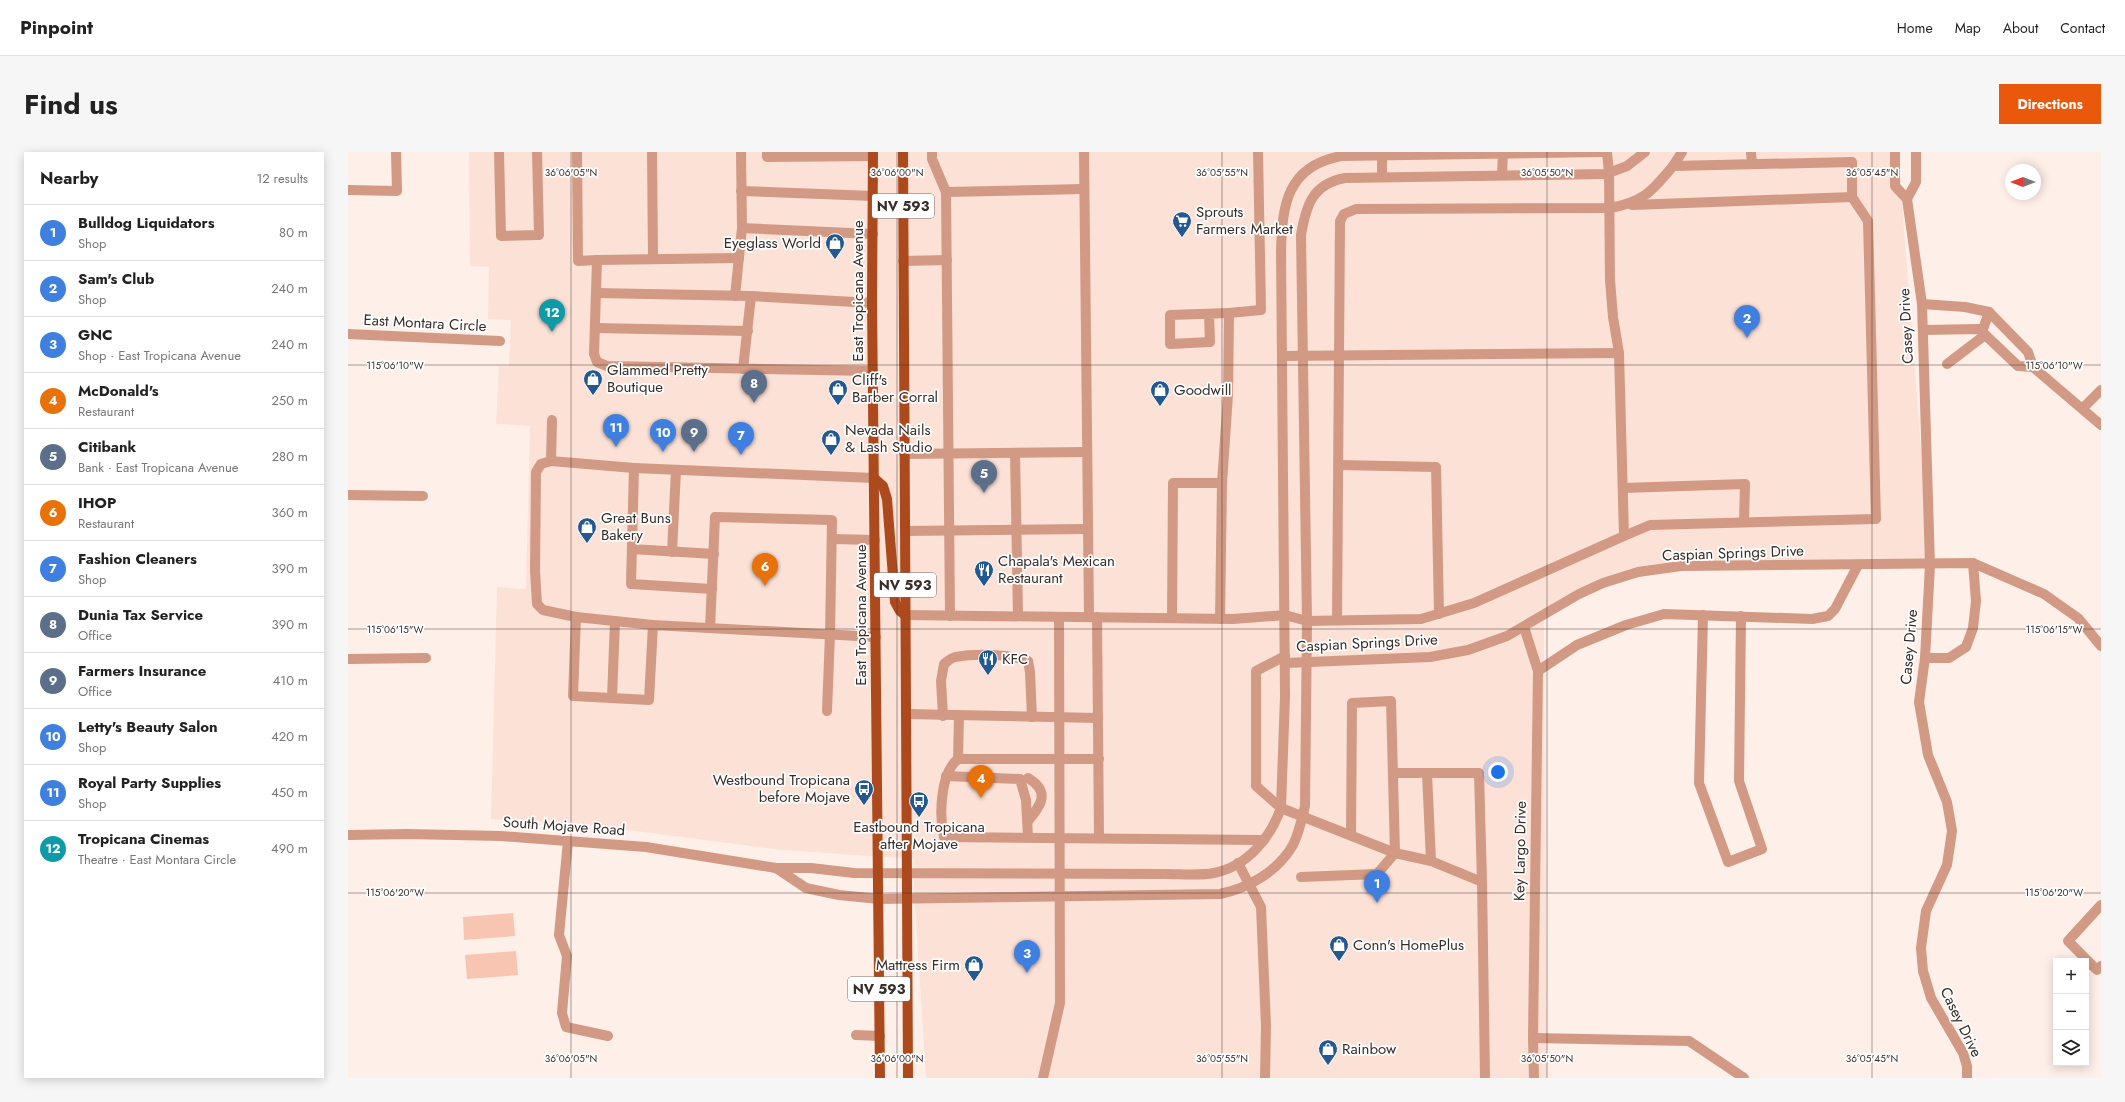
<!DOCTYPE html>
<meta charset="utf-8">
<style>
:root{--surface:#fff;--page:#f6f6f6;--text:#222;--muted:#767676;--line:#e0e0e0;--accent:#ea580c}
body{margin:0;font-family:Jost,sans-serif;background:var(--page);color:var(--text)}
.controls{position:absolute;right:12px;bottom:12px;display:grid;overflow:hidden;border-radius:0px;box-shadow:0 2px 10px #0003}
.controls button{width:36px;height:36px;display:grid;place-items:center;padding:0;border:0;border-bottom:1px solid var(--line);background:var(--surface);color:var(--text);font:20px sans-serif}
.compass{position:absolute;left:1657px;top:12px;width:36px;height:36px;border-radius:50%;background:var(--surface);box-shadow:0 2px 10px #0003;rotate:270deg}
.you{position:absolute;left:1150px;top:620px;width:14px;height:14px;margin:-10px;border:3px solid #fff;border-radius:50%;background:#1a73e8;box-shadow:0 0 0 6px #1a73e833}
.badge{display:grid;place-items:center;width:26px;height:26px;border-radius:50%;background:var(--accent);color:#fff;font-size:13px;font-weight:700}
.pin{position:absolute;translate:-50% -33px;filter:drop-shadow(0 1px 2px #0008)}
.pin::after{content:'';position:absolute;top:21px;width:14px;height:12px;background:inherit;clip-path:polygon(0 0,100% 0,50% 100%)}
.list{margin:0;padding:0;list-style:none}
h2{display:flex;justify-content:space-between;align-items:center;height:52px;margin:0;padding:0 16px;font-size:17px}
h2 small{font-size:13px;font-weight:400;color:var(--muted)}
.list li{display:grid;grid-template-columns:26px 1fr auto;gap:12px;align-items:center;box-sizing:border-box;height:56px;padding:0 16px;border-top:1px solid var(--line)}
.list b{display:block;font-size:15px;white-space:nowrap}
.list p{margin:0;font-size:13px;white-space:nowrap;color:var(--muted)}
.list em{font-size:13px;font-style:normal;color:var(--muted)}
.icon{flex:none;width:22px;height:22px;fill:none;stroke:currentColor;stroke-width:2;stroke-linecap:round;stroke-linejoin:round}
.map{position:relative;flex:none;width:1753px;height:926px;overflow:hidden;border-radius:0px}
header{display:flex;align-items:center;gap:24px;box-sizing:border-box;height:56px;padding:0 20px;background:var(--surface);border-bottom:1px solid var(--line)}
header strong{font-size:19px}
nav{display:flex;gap:22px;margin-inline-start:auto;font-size:14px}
.intro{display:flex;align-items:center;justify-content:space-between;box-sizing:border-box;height:96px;padding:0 24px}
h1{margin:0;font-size:28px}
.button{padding:10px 18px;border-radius:0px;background:var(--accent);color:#fff;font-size:14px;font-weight:700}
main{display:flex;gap:24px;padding:0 24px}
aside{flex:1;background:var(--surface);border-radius:0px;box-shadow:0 2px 10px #0003}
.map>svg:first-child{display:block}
.built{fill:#fce1d7}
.green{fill:#f8c5b2}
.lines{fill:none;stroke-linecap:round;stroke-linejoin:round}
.minor{stroke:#d29a84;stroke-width:10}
.major{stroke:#ad4a1d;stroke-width:10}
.ticks{fill:none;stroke:#372d29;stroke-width:1;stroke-opacity:0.45}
.labels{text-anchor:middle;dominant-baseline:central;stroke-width:3.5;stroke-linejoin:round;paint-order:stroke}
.shield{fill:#fff;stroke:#736c69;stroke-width:1}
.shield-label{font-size:14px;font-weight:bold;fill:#372d29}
.poi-label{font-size:15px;fill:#372d29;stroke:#fff;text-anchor:start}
.street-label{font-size:15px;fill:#372d29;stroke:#fff}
.ticks-label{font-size:10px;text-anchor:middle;fill:#372d29;stroke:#fff;stroke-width:3.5;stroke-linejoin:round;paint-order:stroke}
</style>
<header>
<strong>Pinpoint</strong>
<nav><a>Home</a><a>Map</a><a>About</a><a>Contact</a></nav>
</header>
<div class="intro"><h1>Find us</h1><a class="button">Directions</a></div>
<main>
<aside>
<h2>Nearby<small>12 results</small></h2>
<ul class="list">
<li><span class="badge" style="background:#3f7fe0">1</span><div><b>Bulldog Liquidators</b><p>Shop</p></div><em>80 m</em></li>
<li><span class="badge" style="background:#3f7fe0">2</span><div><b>Sam's Club</b><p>Shop</p></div><em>240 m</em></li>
<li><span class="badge" style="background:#3f7fe0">3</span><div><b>GNC</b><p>Shop · East Tropicana Avenue</p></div><em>240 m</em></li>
<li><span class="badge" style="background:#e8710a">4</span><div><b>McDonald's</b><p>Restaurant</p></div><em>250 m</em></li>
<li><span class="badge" style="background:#5c6f8a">5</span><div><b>Citibank</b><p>Bank · East Tropicana Avenue</p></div><em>280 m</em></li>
<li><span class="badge" style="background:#e8710a">6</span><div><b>IHOP</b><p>Restaurant</p></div><em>360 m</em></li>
<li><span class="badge" style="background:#3f7fe0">7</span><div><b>Fashion Cleaners</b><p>Shop</p></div><em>390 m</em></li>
<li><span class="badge" style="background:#5c6f8a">8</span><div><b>Dunia Tax Service</b><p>Office</p></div><em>390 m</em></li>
<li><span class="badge" style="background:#5c6f8a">9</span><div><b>Farmers Insurance</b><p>Office</p></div><em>410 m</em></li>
<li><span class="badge" style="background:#3f7fe0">10</span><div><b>Letty's Beauty Salon</b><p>Shop</p></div><em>420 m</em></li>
<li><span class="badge" style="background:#3f7fe0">11</span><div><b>Royal Party Supplies</b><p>Shop</p></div><em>450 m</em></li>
<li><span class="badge" style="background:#0f9aa8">12</span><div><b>Tropicana Cinemas</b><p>Theatre · East Montara Circle</p></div><em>490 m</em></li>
</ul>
</aside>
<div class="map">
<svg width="1753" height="926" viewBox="0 0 1753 926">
<rect width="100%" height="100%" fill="#ffefe9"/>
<path class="built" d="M121,0H1550L1582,413L1332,414L1255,431L1196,464L1199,926H578L566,737V707L434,698L242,673L143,667L149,435L178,437L182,274L148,272L151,214H161L163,168L140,167L141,115L122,114Z"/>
<g class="green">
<path d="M165,761L167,784L116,788L115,765Z"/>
<path d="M168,799L170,823L119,827L117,803Z"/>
</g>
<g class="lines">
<g class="minor">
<path d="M151,0L153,84L191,83L189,0"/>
<path d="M229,0L230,109L249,108"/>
<path d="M304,0L305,107"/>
<path d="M419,0V5L525,4"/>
<path d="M584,0V7L598,40"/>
<path d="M736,0L741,465"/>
<path d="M1034,0V25"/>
<path d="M1403,0L1404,12"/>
<path d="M1547,0V34L1559,47L1574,152L1582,413L1577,506L1571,550L1580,603L1599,650L1604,679L1599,713L1578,759L1573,796L1575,819L1583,846L1615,901L1619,914V926"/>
<path d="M1325,14L1334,0"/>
<path d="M1154,23L1155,0"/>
<path d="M0,38L49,39L48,0"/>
<path d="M393,39L525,44"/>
<path d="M1559,47L1568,30V0"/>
<path d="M1284,53L1504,45"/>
<path d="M394,76L525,82"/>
<path d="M391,106L249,108L246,202L249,210L259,214L525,219"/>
<path d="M555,109L599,108"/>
<path d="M248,141L403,144L524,151"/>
<path d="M387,144L394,76L393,0"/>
<path d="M1574,152L1617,155L1641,160L1680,200L1685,215L1753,273"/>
<path d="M881,161L913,158L910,0"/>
<path d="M861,162L862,190L822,192V163L881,161L880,243L874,331"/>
<path d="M247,176L400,179"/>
<path d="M1575,178L1631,177L1670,214L1685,215"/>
<path d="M1634,180L1641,160"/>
<path d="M0,182L152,189"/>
<path d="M934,204L1271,201"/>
<path d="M1599,212L1637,183"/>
<path d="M395,217L403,144"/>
<path d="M1735,256L1753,238"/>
<path d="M204,268L203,309L286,316"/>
<path d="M667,301L670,464"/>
<path d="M556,302L738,300"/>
<path d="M203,309L193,312L188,320L187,419L189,452L195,458L228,465"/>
<path d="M991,313L1088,315L1091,462"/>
<path d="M1275,336L1397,332L1396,370"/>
<path d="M0,343L75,344"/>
<path d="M557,379L740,377"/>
<path d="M484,387L527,388"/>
<path d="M284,397L366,402"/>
<path d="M324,400L328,318"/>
<path d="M364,437L283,432L286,316L526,326"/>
<path d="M557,463L885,467L937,463L959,469L1073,467L1126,451L1276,384L1271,201L1265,165L1262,128L1261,21L1259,0"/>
<path d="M1355,463L1351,631L1380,710L1414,697L1391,629L1393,464"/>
<path d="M602,464L598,40L736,37"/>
<path d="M749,465L751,685"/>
<path d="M824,466L825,331H874L872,467"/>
<path d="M989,468L992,69L996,62L1008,57L1262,56C1296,50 1304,39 1325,14L1504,10V45L1520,69L1528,367L1302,373L1276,384"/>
<path d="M305,473L228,465L225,544L301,548L305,473L528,485"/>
<path d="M1176,475L1190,519L1185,886L1186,926"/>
<path d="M362,476L367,365L484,368L482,482L479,559"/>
<path d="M937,504L908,519V634L933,656L1047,701L1083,709L1134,730L1137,926"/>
<path d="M1577,506H1601L1618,495L1625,476L1628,449L1625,411"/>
<path d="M0,507L78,506"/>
<path d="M937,511L1082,505L1120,498L1159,484L1231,442L1255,431L1290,420L1333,414L1625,411L1696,442L1730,466L1753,494"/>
<path d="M1190,519L1229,493L1278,473L1316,462L1464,467L1480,464L1487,457L1510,413"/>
<path d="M264,546L267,469"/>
<path d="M558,562L750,566"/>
<path d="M595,564L593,529L596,512C600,509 603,506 607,505C627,501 662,502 680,509L682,520L684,565"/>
<path d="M610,607L611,564"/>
<path d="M751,607H610C592,621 591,664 596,685L916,688"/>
<path d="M1045,621H1131L1134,730"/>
<path d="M1079,621L1083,709"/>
<path d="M598,624L672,627L678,648L680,685"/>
<path d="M680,669C693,653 703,640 680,626"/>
<path d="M0,683L59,682L153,684L206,688L298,695L428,716H463L506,721L817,722C833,722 851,724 866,721C900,714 922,686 933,656L937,544L933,100C934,53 939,14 993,4L1254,0"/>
<path d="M220,689L211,783L219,804L214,861L218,875L260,884"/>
<path d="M890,711L913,755L918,874L917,926"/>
<path d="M428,716L458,736L491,743L531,747L872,742C901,736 930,719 945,693C951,681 954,667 957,654L959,469L953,83C958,54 964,32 997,26L1258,22L1279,14L1297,0"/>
<path d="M953,725L1029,722L1047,701L1043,549L1004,551L1003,683"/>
<path d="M1753,753L1720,789L1749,818L1753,814"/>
<path d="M508,883L532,884"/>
<path d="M1185,886L1341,889L1396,926"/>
<path d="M695,926L712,851L711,465"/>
</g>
<g class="major">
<path d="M525,0L524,151L532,926"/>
<path d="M555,0L560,926"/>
<path d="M526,326L535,334L539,347L547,450L552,459L557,463"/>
</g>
</g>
<path class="ticks" d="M223,0V926M549,0V926M874,0V926M1199,0V926M1524,0V926M0,213H1753M0,477H1753M0,741H1753"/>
<defs>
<g id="supermarket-pin" transform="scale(1)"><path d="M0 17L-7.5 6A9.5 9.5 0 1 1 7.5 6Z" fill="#235891" stroke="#fff"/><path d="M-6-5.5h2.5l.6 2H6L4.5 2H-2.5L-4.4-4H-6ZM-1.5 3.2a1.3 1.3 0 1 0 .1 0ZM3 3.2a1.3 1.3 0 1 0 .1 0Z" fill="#fff"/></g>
<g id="shop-pin" transform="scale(1)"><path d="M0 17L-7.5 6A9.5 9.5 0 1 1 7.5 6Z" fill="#235891" stroke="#fff"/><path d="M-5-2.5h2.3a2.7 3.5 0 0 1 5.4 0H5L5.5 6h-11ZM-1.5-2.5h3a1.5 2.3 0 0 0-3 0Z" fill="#fff"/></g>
<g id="restaurant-pin" transform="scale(1)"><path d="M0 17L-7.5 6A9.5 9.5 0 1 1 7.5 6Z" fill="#235891" stroke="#fff"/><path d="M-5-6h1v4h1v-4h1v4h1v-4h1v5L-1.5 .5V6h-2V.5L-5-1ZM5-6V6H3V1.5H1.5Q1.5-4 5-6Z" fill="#fff"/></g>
<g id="bus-pin" transform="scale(1)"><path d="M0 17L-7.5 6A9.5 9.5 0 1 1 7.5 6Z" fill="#235891" stroke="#fff"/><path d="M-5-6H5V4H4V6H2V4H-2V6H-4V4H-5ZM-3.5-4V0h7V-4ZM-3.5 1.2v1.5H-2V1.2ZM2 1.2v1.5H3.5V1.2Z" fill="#fff"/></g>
</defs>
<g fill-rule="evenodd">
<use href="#supermarket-pin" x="834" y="69"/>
<use href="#shop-pin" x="487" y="91"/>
<use href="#shop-pin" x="245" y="227"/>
<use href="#shop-pin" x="490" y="237"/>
<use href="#shop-pin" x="812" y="238"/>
<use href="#shop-pin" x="483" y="287"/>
<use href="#shop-pin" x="239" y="375"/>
<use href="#restaurant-pin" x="636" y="418"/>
<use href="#restaurant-pin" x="640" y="507"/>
<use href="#bus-pin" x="516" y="637"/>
<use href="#bus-pin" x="571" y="649"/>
<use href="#shop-pin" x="991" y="793"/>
<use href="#shop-pin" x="626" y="813"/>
<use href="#shop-pin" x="980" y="897"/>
</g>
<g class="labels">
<g class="shield">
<rect x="524" y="42" width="62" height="24" rx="3"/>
<rect x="526" y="421" width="62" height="24" rx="3"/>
<rect x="500" y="825" width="62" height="24" rx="3"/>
</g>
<g class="shield-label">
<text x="555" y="54">NV 593</text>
<text x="557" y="433">NV 593</text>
<text x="531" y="837">NV 593</text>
</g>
<g class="poi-label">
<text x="848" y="60">Sprouts<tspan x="848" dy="17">Farmers Market</tspan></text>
<text x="473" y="91" text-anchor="end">Eyeglass World</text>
<text x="259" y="218">Glammed Pretty<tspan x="259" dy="17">Boutique</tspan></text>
<text x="504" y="228">Cliff's<tspan x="504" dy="17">Barber Corral</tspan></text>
<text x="826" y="238">Goodwill</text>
<text x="497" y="278">Nevada Nails<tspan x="497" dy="17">&amp; Lash Studio</tspan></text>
<text x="253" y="366">Great Buns<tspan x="253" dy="17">Bakery</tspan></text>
<text x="650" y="409">Chapala's Mexican<tspan x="650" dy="17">Restaurant</tspan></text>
<text x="654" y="507">KFC</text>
<text x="502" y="628" text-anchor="end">Westbound Tropicana<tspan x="502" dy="17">before Mojave</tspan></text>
<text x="571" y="675" text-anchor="middle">Eastbound Tropicana<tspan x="571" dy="17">after Mojave</tspan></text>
<text x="1005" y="793">Conn's HomePlus</text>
<text x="612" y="813" text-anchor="end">Mattress Firm</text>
<text x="994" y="897">Rainbow</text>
</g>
<g class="street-label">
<text transform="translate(510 139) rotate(-90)">East Tropicana Avenue</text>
<text transform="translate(77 171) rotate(3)">East Montara Circle</text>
<text transform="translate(1558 174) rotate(-93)">Casey Drive</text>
<text transform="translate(1385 401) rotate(-2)">Caspian Springs Drive</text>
<text transform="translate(513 463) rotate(-90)">East Tropicana Avenue</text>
<text transform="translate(1019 491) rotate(-3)">Caspian Springs Drive</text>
<text transform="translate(1561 495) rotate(-85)">Casey Drive</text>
<text transform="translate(216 674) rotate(4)">South Mojave Road</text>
<text transform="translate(1172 699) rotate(-89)">Key Largo Drive</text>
<text transform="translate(1613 870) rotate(64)">Casey Drive</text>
</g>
</g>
<g class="ticks-label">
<text x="223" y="24">36°06'05"N</text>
<text x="549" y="24">36°06'00"N</text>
<text x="874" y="24">36°05'55"N</text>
<text x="1199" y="24">36°05'50"N</text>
<text x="1524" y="24">36°05'45"N</text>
<text x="1706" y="217">115°06'10"W</text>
<text x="47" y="217">115°06'10"W</text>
<text x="1706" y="481">115°06'15"W</text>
<text x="47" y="481">115°06'15"W</text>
<text x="1706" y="744">115°06'20"W</text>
<text x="47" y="744">115°06'20"W</text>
<text x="223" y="910">36°06'05"N</text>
<text x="549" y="910">36°06'00"N</text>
<text x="874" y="910">36°05'55"N</text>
<text x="1199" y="910">36°05'50"N</text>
<text x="1524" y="910">36°05'45"N</text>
</g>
</svg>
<div class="controls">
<button>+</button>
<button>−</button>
<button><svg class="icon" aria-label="layers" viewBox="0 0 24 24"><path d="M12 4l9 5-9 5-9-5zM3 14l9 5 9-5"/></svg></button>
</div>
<svg class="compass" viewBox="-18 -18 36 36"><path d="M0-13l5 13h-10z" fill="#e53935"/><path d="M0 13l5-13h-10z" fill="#767676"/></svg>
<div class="you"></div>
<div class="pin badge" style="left:1029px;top:751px;background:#3f7fe0">1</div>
<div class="pin badge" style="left:1399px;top:186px;background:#3f7fe0">2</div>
<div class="pin badge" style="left:679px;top:821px;background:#3f7fe0">3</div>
<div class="pin badge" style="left:633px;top:646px;background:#e8710a">4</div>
<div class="pin badge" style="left:636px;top:341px;background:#5c6f8a">5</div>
<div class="pin badge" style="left:417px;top:434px;background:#e8710a">6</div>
<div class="pin badge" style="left:393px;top:303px;background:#3f7fe0">7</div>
<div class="pin badge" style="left:406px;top:251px;background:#5c6f8a">8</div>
<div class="pin badge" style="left:346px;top:300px;background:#5c6f8a">9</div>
<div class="pin badge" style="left:315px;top:300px;background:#3f7fe0">10</div>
<div class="pin badge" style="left:268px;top:295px;background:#3f7fe0">11</div>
<div class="pin badge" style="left:204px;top:180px;background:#0f9aa8">12</div>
</div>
</main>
